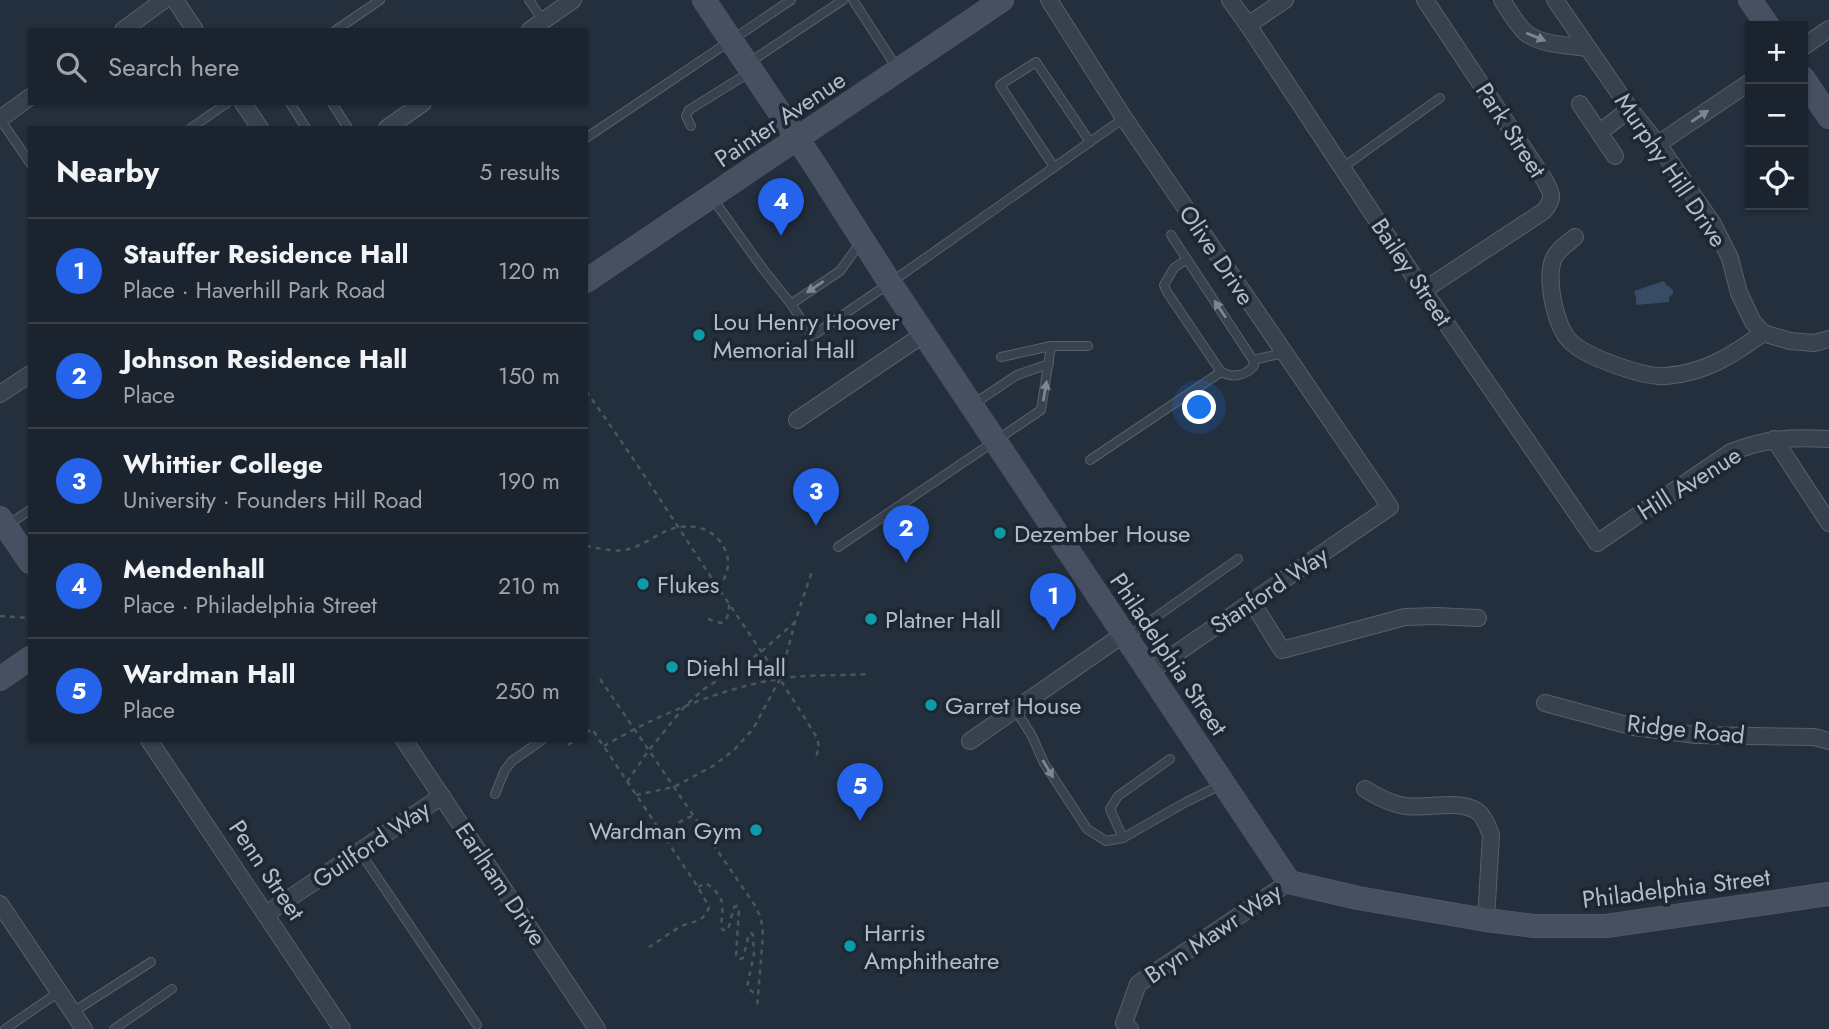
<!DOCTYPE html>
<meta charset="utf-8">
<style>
:root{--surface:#1b232e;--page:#242b36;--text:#f1f3f6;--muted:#a0a4aa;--line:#39404a;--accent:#2563eb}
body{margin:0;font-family:Jost,sans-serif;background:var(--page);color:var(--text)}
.controls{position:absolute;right:21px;top:21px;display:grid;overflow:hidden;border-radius:0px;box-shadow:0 2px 5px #0004}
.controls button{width:63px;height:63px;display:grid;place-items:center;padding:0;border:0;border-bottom:2px solid var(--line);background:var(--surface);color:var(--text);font:35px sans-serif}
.you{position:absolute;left:1200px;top:408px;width:24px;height:24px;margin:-18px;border:5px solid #fff;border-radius:50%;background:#1a73e8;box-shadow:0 0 0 10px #1a73e833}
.badge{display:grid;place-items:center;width:46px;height:46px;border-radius:50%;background:var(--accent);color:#fff;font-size:23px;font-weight:700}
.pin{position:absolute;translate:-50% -58px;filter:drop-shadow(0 2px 4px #0008)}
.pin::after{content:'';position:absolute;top:37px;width:24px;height:21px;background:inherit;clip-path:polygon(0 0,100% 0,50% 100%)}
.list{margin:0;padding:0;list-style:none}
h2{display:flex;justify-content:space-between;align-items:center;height:91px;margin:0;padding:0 28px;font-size:30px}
h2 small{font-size:23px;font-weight:400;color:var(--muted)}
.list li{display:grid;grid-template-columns:46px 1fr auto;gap:21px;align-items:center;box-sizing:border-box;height:105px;padding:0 28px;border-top:2px solid var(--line)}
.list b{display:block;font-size:26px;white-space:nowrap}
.list p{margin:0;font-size:23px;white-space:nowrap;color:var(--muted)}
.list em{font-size:23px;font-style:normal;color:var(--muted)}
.icon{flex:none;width:38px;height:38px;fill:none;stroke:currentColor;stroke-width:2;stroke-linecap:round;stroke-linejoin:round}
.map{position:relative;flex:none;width:1829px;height:1029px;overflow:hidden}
.search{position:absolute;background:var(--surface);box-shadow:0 2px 5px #0004;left:28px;top:28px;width:560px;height:77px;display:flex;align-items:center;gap:18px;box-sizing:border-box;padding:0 24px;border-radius:0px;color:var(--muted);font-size:26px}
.panel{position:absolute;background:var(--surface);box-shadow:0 2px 5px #0004;left:28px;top:126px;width:560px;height:616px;border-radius:0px}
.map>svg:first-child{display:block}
.water{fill:#394c67}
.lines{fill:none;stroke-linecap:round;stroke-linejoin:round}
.lane-casing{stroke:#565f6c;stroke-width:10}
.street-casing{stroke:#565f6c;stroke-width:18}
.secondary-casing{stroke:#565f6c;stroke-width:24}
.path{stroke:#44595c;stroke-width:2.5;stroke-dasharray:5 5;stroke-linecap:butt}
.lane{stroke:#38414e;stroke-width:8}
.street{stroke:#38414e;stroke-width:16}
.secondary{stroke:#465061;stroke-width:23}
.oneway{fill:#7c8592}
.culture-dot{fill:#0f9aa8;stroke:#1d2633;stroke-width:2.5}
.labels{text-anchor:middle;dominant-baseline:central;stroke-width:7;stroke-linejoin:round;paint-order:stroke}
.street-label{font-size:24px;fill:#b4bcc9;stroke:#1d2633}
.poi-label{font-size:24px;fill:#b4bcc9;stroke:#1d2633;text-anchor:start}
</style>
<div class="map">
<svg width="1829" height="1029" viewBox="0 0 1829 1029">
<rect width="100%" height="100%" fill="#242f3e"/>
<path class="water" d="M1664,281L1666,285L1670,287L1673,290V294L1669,297V302L1636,305V298L1634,291Z"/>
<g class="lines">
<g class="lane-casing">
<g id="lane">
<path d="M529,0L543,21"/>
<path d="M853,0L897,68"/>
<path d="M336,30L380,0"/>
<path d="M750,62L843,0"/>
<path d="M290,103L306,128"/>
<path d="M332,103L348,128"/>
<path d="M0,119L30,163"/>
<path d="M691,126L686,116L689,110L750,72"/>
<path d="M191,128L227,103"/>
<path d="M586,138L791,0"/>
<path d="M1054,167L1000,85L1036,62L1090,142"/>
<path d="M1342,168L1440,98"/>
<path d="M713,199L763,269L791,304L840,271L861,242"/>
<path d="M1171,235L1253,360L1254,366C1245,376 1233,378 1221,372L1167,292L1164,285L1174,268L1187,259"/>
<path d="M791,304L812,336L890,283L1124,118"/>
<path d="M1001,357L1051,346"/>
<path d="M1253,360L1284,353"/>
<path d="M972,405L1017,375L1049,364"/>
<path d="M1090,460L1221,372"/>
<path d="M6,526L30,510"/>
<path d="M838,547L1041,410L1051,346H1088"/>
<path d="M1129,636L1238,559"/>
<path d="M1015,709L1032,736L1044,763L1087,829L1106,841L1123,838L1186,802L1221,785"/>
<path d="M495,794L505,770L512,761L542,740"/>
<path d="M1123,838L1110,809L1118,796L1170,759"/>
<path d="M360,852L477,1025"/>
<path d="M73,1012L151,962"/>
<path d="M5,1029L59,992"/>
<path d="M114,1029L172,989"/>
</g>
</g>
<g class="street-casing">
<g id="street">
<path d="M175,0L195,30"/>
<path d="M1049,0L1124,118L1390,507L1149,672"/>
<path d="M1230,0L1248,25L1415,278L1597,543L1731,452C1769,438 1789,437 1829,439"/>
<path d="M1502,0C1509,11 1516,24 1526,33C1541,45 1568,45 1587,48"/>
<path d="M1555,0L1630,109L1658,144L1713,224L1730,258L1739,293L1753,322L1763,333L1790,341L1814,343L1829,339"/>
<path d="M1248,25L1285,0"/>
<path d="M123,30L164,0"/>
<path d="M530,30L573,0"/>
<path d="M1803,47L1829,29"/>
<path d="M243,103L260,128"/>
<path d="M1580,104L1615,156"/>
<path d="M0,119L30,97"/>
<path d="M387,128L423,103"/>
<path d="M1600,132L1630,109"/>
<path d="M1658,144L1750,82"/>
<path d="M1575,237C1568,243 1560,248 1555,256C1544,274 1555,328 1571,342C1586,357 1645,378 1666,376C1705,373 1733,355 1763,333"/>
<path d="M1424,290L1544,211C1555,197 1552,194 1544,179L1425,0"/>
<path d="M0,394L30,374"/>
<path d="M797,420L924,334"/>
<path d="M1774,439L1829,523"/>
<path d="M1252,602L1282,650L1405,617L1435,616L1478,618"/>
<path d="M1545,703L1634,727L1696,735L1814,737L1829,741"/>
<path d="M149,740L342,1029"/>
<path d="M404,740L597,1029"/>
<path d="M970,741L1124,634"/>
<path d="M1365,789C1376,796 1387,802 1400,805C1423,811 1457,798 1477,811C1484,816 1488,827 1491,835L1486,920"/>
<path d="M0,904L84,1029"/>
<path d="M266,914L442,796"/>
<path d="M1130,1029L1124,1023L1138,984L1289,882"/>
</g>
</g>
<g class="secondary-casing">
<g id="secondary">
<path d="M704,0L813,162L890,283L1289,882L1358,898L1486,920L1534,926H1606L1829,894"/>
<path d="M1750,0L1768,26"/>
<path d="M1803,78L1829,117"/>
<path d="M586,281L1002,0"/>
<path d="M0,518L30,562"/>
<path d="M0,679L30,658"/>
</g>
</g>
<g class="path">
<path d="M586,391C630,452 670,515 711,577C747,631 784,683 817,738L819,747L816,757"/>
<path d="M586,546C600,548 615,553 629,549C643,545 655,536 668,530C687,523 710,526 721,543C733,560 728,573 719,589"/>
<path d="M0,616L30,618"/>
<path d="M708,619L721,623C729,618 729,613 729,604"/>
<path d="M600,679L754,904L761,918L763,935L757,1008"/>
<path d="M586,733L592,729L698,887L709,907C703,925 691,920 678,928C668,934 659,941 649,947"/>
<path d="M568,745L576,740"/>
<path d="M604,746C655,716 719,689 778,679C807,674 839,676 869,674"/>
<path d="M627,782L649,750L685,706L704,689L761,652L795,622"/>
<path d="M636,795L674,787L713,766L734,750L753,729L780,679L795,622L812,571"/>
<path d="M662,834L683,820L692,816"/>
<path d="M698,887L706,883C726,898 723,904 721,927L723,930H728L734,907L737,906L739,909L736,956L740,959L743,958L749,934L751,933L753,935L754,954L747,987L757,996"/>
</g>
<use href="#lane" class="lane"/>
<use href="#street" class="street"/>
<use href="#secondary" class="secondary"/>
</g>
<defs><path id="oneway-solid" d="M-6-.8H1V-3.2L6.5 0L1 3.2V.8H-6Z" transform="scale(1.75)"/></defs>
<g class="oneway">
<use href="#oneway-solid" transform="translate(1536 37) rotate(22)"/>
<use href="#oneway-solid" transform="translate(1700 116) rotate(-34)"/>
<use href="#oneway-solid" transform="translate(815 287) rotate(146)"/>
<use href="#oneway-solid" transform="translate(1220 309) rotate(-124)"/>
<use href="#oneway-solid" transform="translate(1045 391) rotate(-80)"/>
<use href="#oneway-solid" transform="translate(1048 769) rotate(59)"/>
</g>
<g class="culture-dot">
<circle cx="699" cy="335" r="7"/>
<circle cx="1000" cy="533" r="7"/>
<circle cx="643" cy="584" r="7"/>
<circle cx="871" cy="619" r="7"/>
<circle cx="672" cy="667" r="7"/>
<circle cx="931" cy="705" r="7"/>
<circle cx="756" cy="830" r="7"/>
<circle cx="850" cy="946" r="7"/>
</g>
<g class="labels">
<g class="street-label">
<text transform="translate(780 119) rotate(-34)">Painter Avenue</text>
<text transform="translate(1511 130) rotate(57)">Park Street</text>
<text transform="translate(1671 170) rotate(56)">Murphy Hill Drive</text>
<text transform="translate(1217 255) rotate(56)">Olive Drive</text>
<text transform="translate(1412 272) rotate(56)">Bailey Street</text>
<text transform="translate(1689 483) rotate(-32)">Hill Avenue</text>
<text transform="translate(1269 590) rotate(-34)">Stanford Way</text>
<text transform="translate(1169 654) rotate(56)">Philadelphia Street</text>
<text transform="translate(1686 729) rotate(6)">Ridge Road</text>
<text transform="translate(371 844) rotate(-34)">Guilford Way</text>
<text transform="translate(267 870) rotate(56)">Penn Street</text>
<text transform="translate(501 884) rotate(56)">Earlham Drive</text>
<text transform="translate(1676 888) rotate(-7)">Philadelphia Street</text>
<text transform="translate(1213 933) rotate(-34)">Bryn Mawr Way</text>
</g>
<g class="poi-label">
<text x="713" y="321">Lou Henry Hoover<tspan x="713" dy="28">Memorial Hall</tspan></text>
<text x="1014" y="533">Dezember House</text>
<text x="657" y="584">Flukes</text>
<text x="885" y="619">Platner Hall</text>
<text x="686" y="667">Diehl Hall</text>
<text x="945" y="705">Garret House</text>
<text x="742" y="830" text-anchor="end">Wardman Gym</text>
<text x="864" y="932">Harris<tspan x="864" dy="28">Amphitheatre</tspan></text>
</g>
</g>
</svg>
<div class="controls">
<button>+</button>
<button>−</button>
<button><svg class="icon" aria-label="locate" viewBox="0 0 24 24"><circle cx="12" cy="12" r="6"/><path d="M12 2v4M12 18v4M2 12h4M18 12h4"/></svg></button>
</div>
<div class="you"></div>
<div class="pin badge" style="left:1053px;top:631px">1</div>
<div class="pin badge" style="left:906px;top:563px">2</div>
<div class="pin badge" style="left:816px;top:526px">3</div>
<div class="pin badge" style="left:781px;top:236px">4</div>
<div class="pin badge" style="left:860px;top:821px">5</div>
<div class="search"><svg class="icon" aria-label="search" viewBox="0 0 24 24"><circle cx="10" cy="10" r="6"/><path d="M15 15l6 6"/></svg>Search here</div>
<section class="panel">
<h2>Nearby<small>5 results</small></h2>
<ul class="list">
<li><span class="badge">1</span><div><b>Stauffer Residence Hall</b><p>Place · Haverhill Park Road</p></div><em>120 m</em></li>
<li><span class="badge">2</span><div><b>Johnson Residence Hall</b><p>Place</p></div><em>150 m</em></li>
<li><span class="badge">3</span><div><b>Whittier College</b><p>University · Founders Hill Road</p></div><em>190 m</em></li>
<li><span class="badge">4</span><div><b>Mendenhall</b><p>Place · Philadelphia Street</p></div><em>210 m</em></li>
<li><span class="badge">5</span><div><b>Wardman Hall</b><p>Place</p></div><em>250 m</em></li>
</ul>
</section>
</div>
